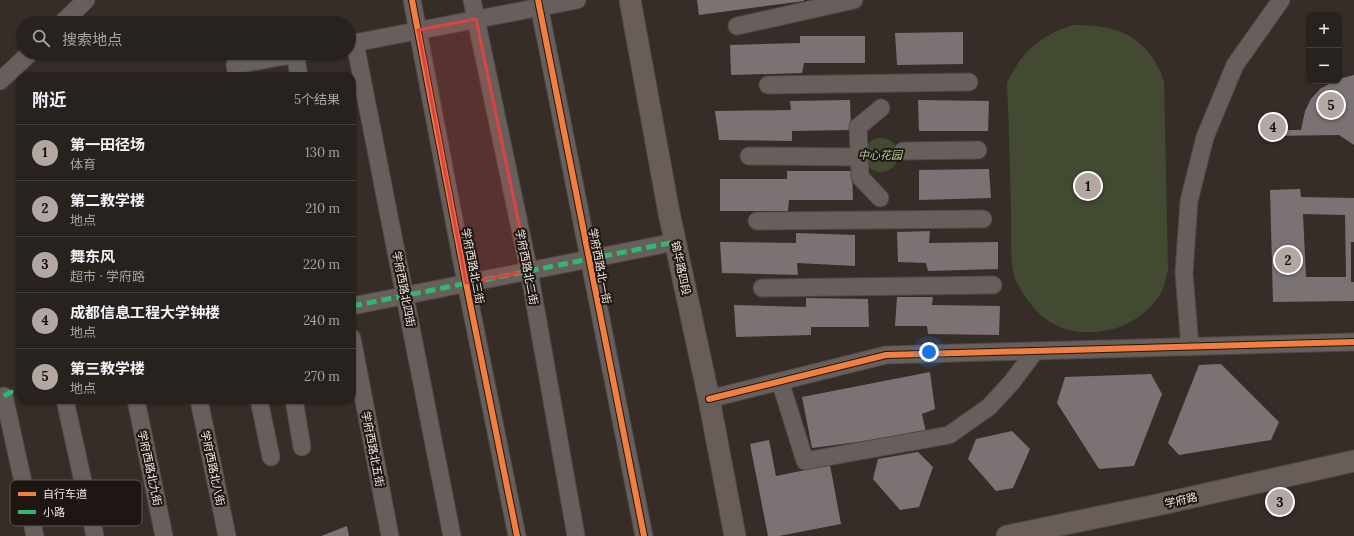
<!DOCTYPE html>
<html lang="zh">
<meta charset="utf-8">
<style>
:root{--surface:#28221f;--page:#342f2c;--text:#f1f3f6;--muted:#a5a4a4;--line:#443f3d;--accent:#b2a7a2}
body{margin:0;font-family:Lora,"Noto Sans SC",serif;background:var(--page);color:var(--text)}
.controls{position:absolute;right:12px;top:12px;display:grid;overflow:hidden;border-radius:8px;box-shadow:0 1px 3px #0004}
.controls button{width:36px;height:36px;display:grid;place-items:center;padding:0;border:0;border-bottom:1px solid var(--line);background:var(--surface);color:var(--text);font:20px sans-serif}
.you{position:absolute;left:929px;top:352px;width:14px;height:14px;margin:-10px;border:3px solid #fff;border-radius:50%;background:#1a73e8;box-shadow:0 0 0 6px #1a73e833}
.badge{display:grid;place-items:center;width:26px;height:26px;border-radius:50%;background:var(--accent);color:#111;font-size:13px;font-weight:700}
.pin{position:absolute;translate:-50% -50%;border:2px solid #fff;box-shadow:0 1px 4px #0006}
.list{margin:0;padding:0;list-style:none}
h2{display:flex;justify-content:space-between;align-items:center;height:52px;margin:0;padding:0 16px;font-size:17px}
h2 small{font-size:13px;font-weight:400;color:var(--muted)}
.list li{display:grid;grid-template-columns:26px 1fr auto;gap:12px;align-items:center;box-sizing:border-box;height:56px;padding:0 16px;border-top:1px solid var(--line)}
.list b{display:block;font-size:15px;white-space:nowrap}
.list p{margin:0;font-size:13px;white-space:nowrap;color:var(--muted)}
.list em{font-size:13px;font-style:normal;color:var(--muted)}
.icon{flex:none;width:22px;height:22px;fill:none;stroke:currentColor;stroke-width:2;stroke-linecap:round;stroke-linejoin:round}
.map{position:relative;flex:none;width:1354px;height:536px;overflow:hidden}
.search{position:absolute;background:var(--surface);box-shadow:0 1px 3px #0004;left:16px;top:16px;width:340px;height:44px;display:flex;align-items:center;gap:10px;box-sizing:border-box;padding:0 14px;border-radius:22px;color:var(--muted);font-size:15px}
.panel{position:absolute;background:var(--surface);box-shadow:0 1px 3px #0004;left:16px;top:72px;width:340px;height:332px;border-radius:12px}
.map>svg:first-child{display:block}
.green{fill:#434a32}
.building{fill:#7b7373;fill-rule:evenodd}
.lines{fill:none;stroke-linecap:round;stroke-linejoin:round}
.minor-casing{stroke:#504845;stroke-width:19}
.major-casing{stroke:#504845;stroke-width:23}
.minor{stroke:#665f5b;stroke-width:17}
.major{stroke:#695d59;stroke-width:21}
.quiet{stroke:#33b770;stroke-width:5;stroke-dasharray:10 5;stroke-linecap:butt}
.cycleway-casing{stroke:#1d1612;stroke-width:8}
.cycleway{stroke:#f27e40;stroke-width:6}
.marked{fill:#da4544;fill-opacity:0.2;stroke:#da4544;stroke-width:3;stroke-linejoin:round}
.labels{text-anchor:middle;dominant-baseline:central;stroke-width:4;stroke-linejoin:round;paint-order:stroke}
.park-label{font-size:11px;font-style:italic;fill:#b7ca93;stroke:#1d1612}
.street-label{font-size:11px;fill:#f4e9e3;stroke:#1d1612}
.key{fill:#1d1612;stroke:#5e5551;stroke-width:1}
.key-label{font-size:11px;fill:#f4e9e3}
</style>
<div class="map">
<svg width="1354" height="536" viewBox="0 0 1354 536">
<rect width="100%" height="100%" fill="#362d29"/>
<g class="green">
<path d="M1073,25C1117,24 1149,37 1164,81L1168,270C1166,277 1165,284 1162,291C1154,308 1131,325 1113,329C1074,338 1044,328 1023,293C1019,287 1014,278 1013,271C1010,253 1012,232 1011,213C1010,170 1009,127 1007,83C1022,51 1040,36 1073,25Z"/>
<circle cx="881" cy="155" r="17"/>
</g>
<g class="building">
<path d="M697,0H804V1L699,15Z"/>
<path d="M963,32V64L897,65L895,33Z"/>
<path d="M800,36H865V63H804L802,73L731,75L730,45L800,43Z"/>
<path d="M1354,75V145L1339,135L1267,136V123H1278V130H1301L1305,111L1311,99L1320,89L1332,82L1339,81V79Z"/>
<path d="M850,100L851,130L792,131V141L719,140L715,111L791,110L790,101Z"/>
<path d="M918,100L989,101L988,131H919Z"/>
<path d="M989,169L991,198L919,200V170Z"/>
<path d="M787,171H852L853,200H789L788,211H720V179H787Z"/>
<path d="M1300,189L1301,197L1354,198V242H1351V282H1354V301L1273,302L1270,190ZM1303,214L1345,215L1346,277H1306Z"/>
<path d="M930,231L929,243L998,242V269L928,271L926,263L898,262L897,232Z"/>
<path d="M796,233L855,235V266L797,263L798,275L722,273L720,242L796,243Z"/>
<path d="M897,297H933L932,305L1000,306L999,335L928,334L927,326H895Z"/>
<path d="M806,298L868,299L869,327H811V335L736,337L734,305L806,307Z"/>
<path d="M1221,364L1279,422L1271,440L1179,455L1168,443L1199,365Z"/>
<path d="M930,372L935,409L922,414L926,433L812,448L802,397Z"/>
<path d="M1151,374L1162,394L1134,466L1099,469L1057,403L1065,377Z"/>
<path d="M1012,431L1030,449L1013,488L996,491L968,459L976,439Z"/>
<path d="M769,440L776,476L830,465L841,524L779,536H768L750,444Z"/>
<path d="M918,452L933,467L919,507L900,510L873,479L878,459Z"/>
<path d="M347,526L349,536H321Z"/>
</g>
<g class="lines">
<g class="minor-casing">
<g id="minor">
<path d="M412,0L466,283L517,536"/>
<path d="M472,0L529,271L576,536"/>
<path d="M538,0L644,536"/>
<path d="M62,23L86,0"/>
<path d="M737,26L854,0"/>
<path d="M355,43L452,536"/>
<path d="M349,44L577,0"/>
<path d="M295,54L299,76"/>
<path d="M237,76L235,65L302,53"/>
<path d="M0,81L30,53"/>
<path d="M768,85L969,82"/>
<path d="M903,151L978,150"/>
<path d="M749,156L859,157"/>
<path d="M880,198L860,177L858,127L881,108"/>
<path d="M757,221L983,219"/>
<path d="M762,288L993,285"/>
<path d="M352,306L675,242"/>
<path d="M352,338L390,536"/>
<path d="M1190,347L1184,273L1189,201L1205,137L1235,65L1281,0"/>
<path d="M780,381L805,461L949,435L989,407L1012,382L1035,351"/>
<path d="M4,396L35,536"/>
<path d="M709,399L886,355L1354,342"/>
<path d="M65,400L95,536"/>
<path d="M136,400L164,536"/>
<path d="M199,400L227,536"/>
<path d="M259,400L271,457"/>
<path d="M294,400L302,447"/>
</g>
</g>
<g class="major-casing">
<g id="major">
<path d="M630,0L669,213L709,399L735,536"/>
<path d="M1007,536L1157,505L1354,461"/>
</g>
</g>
<use href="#minor" class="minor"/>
<use href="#major" class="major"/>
<g class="quiet">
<path d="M352,306L675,242"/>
<path d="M4,396L11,392L10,388"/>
</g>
<g class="cycleway-casing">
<g id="cycleway">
<path d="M412,0L466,283L517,536"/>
<path d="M538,0L644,536"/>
<path d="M709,399L886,355L1354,342"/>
</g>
</g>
<use href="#cycleway" class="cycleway"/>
</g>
<path class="marked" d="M476,19L529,271L466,283L418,30Z"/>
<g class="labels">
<g class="park-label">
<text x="880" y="155">中心花园</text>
</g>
<g class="street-label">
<text transform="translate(473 266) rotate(79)">学府西路北三街</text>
<text transform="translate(600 266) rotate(79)">学府西路北一街</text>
<text transform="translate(527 267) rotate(79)">学府西路北二街</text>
<text transform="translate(681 268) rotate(78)">锦华路四段</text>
<text transform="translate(404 289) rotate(79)">学府西路北四街</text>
<text transform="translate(373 449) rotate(79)">学府西路北五街</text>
<text transform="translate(150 468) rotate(78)">学府西路北九街</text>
<text transform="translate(213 468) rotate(78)">学府西路北八街</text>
<text transform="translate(1181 500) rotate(-13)">学府路</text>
</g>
</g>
<rect x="10" y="480" width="132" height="46" rx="6" class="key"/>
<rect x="18" y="492" width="18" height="4" fill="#f27e40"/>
<rect x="18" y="510" width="18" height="4" fill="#33b770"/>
<g class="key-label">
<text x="43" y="498">自行车道</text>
<text x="43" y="516">小路</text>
</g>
</svg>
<div class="controls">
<button>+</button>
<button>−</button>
</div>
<div class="you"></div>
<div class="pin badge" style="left:1088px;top:186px">1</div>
<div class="pin badge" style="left:1288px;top:260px">2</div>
<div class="pin badge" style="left:1280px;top:502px">3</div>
<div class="pin badge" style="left:1273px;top:127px">4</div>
<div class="pin badge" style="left:1331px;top:105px">5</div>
<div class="search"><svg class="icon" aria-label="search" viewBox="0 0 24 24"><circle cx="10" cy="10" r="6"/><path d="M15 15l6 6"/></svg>搜索地点</div>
<section class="panel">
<h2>附近<small>5个结果</small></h2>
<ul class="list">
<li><span class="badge">1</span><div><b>第一田径场</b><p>体育</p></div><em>130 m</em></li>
<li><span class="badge">2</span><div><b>第二教学楼</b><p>地点</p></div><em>210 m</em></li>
<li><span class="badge">3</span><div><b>舞东风</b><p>超市 · 学府路</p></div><em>220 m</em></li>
<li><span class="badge">4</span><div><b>成都信息工程大学钟楼</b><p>地点</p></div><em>240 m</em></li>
<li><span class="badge">5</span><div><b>第三教学楼</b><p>地点</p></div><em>270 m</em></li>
</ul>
</section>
</div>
